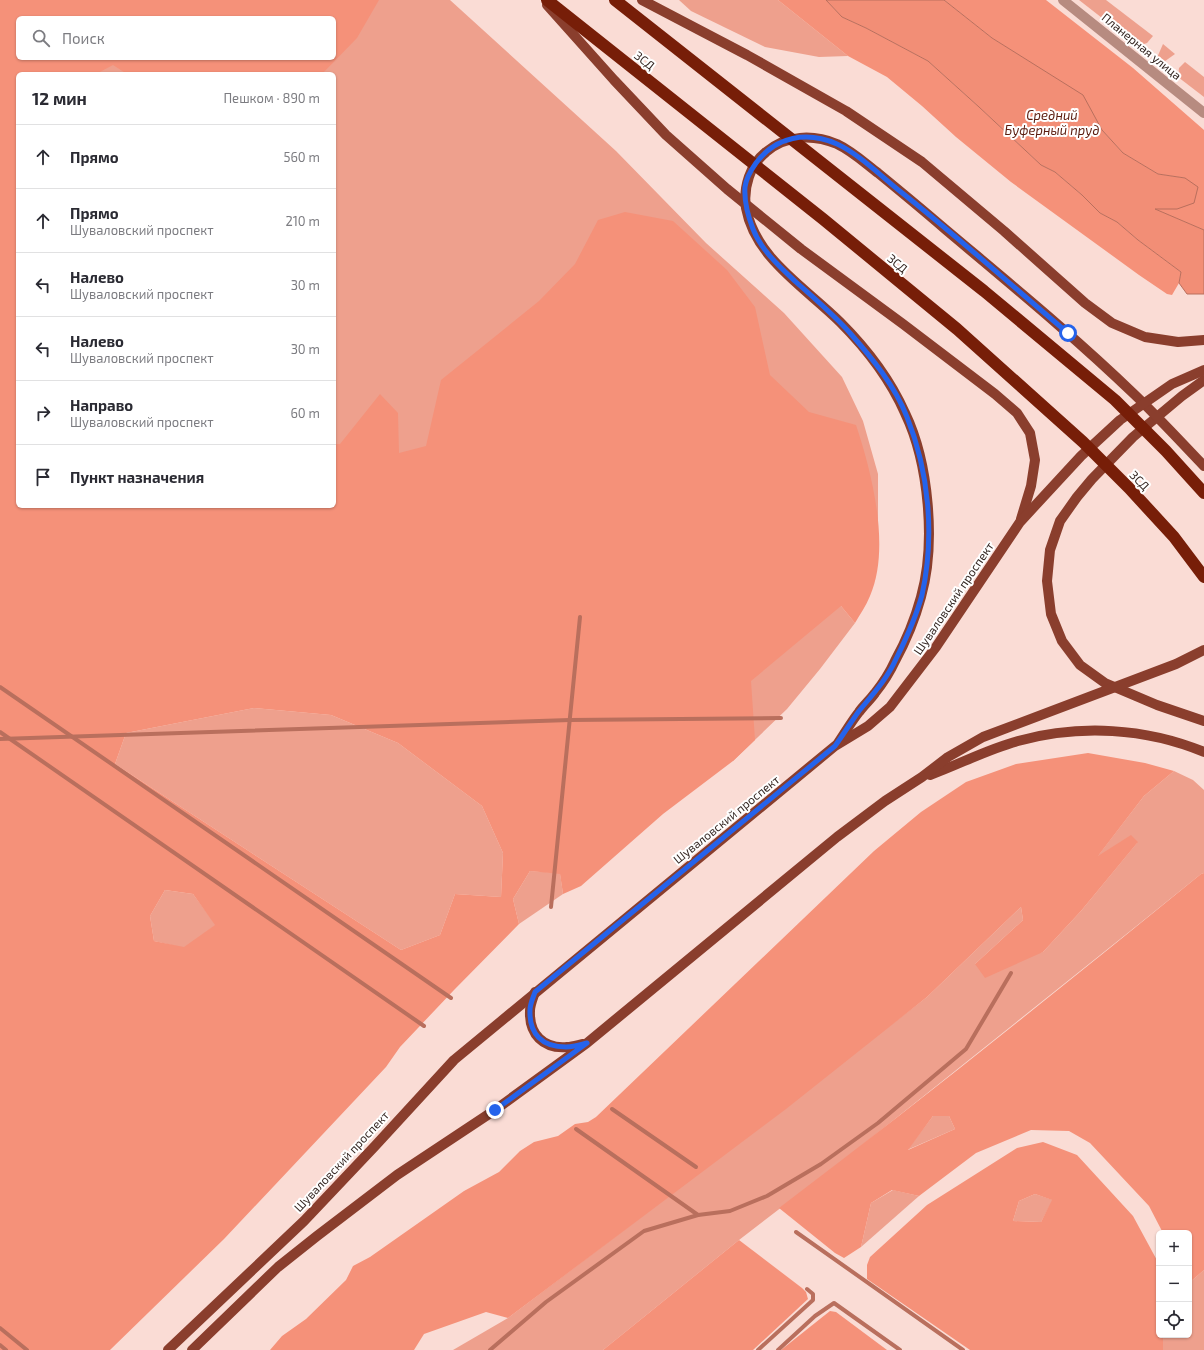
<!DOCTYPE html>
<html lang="ru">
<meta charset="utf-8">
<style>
:root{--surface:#fff;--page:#f2f2f3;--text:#2b2b33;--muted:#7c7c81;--line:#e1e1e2}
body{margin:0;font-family:"Exo 2",sans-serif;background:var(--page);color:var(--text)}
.controls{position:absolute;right:12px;bottom:12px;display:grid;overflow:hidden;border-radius:6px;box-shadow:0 1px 3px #0004}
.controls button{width:36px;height:36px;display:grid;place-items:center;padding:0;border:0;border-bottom:1px solid var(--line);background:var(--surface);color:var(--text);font:20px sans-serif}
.stop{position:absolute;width:12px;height:12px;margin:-9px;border:3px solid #2563eb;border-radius:50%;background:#fff}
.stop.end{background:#2563eb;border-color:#fff;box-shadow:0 1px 4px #0008}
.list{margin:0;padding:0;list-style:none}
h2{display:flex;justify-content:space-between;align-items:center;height:52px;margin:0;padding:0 16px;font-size:17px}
h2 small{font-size:13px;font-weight:400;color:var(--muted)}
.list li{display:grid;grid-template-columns:26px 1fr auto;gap:12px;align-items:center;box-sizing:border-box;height:64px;padding:0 16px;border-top:1px solid var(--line)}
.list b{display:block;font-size:15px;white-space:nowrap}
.list p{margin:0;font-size:13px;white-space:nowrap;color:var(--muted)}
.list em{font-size:13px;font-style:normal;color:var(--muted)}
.icon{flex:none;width:22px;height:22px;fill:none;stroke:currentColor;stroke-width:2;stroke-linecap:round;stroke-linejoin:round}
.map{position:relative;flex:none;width:1204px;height:1350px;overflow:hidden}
.search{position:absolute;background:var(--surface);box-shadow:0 1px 3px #0004;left:16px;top:16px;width:320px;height:44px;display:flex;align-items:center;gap:10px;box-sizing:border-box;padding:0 14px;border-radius:6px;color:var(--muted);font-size:15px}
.panel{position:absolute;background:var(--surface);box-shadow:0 1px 3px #0004;left:16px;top:72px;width:320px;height:436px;border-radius:6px}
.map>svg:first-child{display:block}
.green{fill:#eea08d}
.forest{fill:#f59179;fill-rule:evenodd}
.water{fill:#f28e76;stroke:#b96f5d}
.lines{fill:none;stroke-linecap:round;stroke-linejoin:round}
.stream{stroke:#b96f5d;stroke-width:4}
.minor{stroke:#b78b80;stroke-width:10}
.major{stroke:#8a3e2d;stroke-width:10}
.highway{stroke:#771e08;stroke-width:12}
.route{stroke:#2563eb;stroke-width:5}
.labels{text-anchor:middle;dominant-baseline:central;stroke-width:4;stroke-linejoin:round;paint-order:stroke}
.street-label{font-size:12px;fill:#352723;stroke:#fff}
.water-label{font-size:13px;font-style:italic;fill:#5b1d0f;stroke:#fff}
</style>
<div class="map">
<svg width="1204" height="1350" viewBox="0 0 1204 1350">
<rect width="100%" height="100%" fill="#fadcd5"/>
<g class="green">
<path d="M285,0H450L616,151L706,243L784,313L842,377L863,421L878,474V521L827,526L841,606L855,623L820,669L787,709L733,761L573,744L561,487L4,549L18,506H334V74H51L53,60L334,58V18Z"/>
<path d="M679,0H778L848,56L819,57L765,47L691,11Z"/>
<path d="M1079,0H1106L1153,36L1147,43L1138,46Z"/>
<path d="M1163,44L1175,54L1161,64L1156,60Z"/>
<path d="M1185,62L1204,77V97L1178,77L1179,68Z"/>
<path d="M254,708L331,715L398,743L482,806L503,853L501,897L455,894L440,935L401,950L115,764L126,733Z"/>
<path d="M1174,771L1193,780L1204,790V873L1201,874L1129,932L851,1154L739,1240L603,1350H453L508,1318L674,1192L927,997L1021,907L1023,920L975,964L1043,952L1081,911L1137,843L1097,857L1144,796Z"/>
<path d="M530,871L560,873L563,894L519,924L513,899Z"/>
<path d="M165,890L193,894L216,925L184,948L154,941L150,916Z"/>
<path d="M933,1116H949L955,1129L907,1150Z"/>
<path d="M893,1190L919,1196L861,1247L871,1203Z"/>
<path d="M1035,1194L1053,1200L1041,1222L1013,1221L1019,1201Z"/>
<path d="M1204,1270V1350H1163V1335H1189V1283Z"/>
</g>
<g class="forest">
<path d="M0,0H379L357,38L322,74H127L113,65L96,74H18V506H334V444H340L380,394L398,413L399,453L426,446L441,380L539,301L575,264L598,220L625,212L673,221L727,270L755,307L770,375L809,412L856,425C872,473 891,548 870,596C866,606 860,614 855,623L841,606L751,681L755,740L733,761L663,814L581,886L563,894L560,874L530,871L513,899L519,924L454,990L400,1047L386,1067L224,1239L110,1350H0ZM18,18H334V58H18ZM254,708L331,715L398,743L482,806L503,853L501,897L455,894L440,935L401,950L115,764L126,733ZM165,890L193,894L215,925L184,947L154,941L150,916Z"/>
<path d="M778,0H826L842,17L866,28L928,61L979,107L1041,165L1055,172L1082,195L1100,213L1117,222L1138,240L1181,272L1179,283L1172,295L1167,294L1139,275L1011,182L956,137L922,106L887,77L848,56Z"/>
<path d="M944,0H1046L1133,68L1204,130V230L1154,209H1177L1185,178L1158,174L1123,153L1102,130L1082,95L992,38Z"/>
<path d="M1088,753L1145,763L1174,771L1144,796L1098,856L1131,835L1138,842L1081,911L1043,952L985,978L975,964L1023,920L1021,907L927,997L786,1109L508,1318L486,1312L424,1334L414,1350H270L282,1336L306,1319L346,1280L353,1266L370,1257L464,1191L499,1172L520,1151L534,1142L558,1136L575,1124L588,1122L596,1117L874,851L921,812L966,782L1016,764Z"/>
<path d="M1204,873V1270L1189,1283V1233H1163L1149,1206L1090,1143L1069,1131L1031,1130L976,1153L919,1196L892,1190L871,1203L861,1247L844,1258L835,1253L779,1208C922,1100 1062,987 1201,874ZM933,1116H949L955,1129L908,1150Z"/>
<path d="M1043,1142L1077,1155L1133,1216L1159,1264V1335H1163V1350H970L867,1279V1265L870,1257L927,1205L1017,1148ZM1035,1194L1052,1200L1041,1222L1013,1221L1019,1201Z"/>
<path d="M739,1240L802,1288L806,1292L808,1299L753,1350H603Z"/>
<path d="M830,1311L836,1312L887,1350H781Z"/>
</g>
<path class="water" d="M826,0H944L992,38L1083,95L1102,130L1123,153L1158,174L1185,178L1198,187L1194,203L1177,209H1155L1204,230V294H1187L1179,283L1181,272L1138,240L1117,222L1100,213L1082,195L1055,172L1041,165L979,107L928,61L866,28L842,17Z"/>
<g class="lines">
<g class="stream">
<path d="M0,687L451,998"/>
<path d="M0,732L424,1026"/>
<path d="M0,739L570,720L781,718"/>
<path d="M551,907L580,617"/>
<path d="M612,1109L696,1167"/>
<path d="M576,1129L698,1215"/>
<path d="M796,1232L963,1350"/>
<path d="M0,1328L27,1350"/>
<path d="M0,1345L6,1350"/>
<path d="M490,1350L546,1302L644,1231L698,1215L730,1211L767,1196L821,1164L878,1123L966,1049L1011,973"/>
<path d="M758,1350L813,1300V1294L807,1289"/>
<path d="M778,1350L815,1316L834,1303L900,1350"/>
</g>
<path class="minor" d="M1063,0L1204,113"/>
<g class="major">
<path d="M642,0L747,55L846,111L922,162L1004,231L1085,303L1112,323L1145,337L1178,342L1204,340"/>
<path d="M547,5L614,80L666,135L727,189L801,249L903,324L995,394L1017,413L1030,433L1035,460L1031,486L1021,519"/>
<path d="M1204,380L1182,396L1133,437L1092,479L1077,497L1060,521L1050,550L1047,581L1051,614L1062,641L1080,665L1105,683L1157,705L1204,721"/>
<path d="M838,743C845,733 851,722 859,712C864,705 870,700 875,693C883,683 890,672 895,661C906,641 915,619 921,597C936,544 929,463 905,413C890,379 866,348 840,322C806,288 755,258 746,208C743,187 750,165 766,152C786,135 813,134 837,144C852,151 865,163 878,173C900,191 923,210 945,229C1009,283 1074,336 1134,394C1158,417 1181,442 1204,466"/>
<path d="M930,775C960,764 988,749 1018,741C1080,724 1146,728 1204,752"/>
<path d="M535,992C533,998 530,1005 530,1011C529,1034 543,1049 567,1047C572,1047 578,1045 583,1044"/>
<path d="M168,1350L304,1221L375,1146L454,1060L835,746L868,726L890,707L936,647L1020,522L1081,456L1120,420L1172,384L1204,370"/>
<path d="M192,1350L278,1267L317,1236L397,1175L495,1110L587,1043L837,837L885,801L922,777L948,757L983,737L1176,664L1204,650"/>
</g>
<g class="highway">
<path d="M547,0L823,219L957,329L1083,442L1129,488L1174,537L1204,577"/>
<path d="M615,0L984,291L1115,400L1166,451L1204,493"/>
</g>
</g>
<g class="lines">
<path class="route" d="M495,1110L587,1043C580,1045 573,1047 566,1047C542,1047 529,1034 530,1010C530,1004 533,998 535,992L835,746C843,735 851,722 859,711C873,694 887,679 896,659C906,639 916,617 922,595C935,536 929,472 907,417C895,386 872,358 850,333C834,315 815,299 796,282C780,267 761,250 753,229C748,216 744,201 745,187C746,179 751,170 756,163C776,136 807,131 837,144C859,154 882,177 901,192C958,237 1012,286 1068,333"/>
</g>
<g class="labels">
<g class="street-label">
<text transform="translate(1142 46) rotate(39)">Планерная улица</text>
<text transform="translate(645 60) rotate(38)">ЗСД</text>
<text transform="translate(898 263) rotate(39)">ЗСД</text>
<text transform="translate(1140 480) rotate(46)">ЗСД</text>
<text transform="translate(953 598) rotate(-56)">Шуваловский проспект</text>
<text transform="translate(726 819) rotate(-39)">Шуваловский проспект</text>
<text transform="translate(341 1161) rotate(-47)">Шуваловский проспект</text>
</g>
<g class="water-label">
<text x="1052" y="115">Средний<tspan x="1052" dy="15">Буферный пруд</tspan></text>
</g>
</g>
</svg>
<div class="controls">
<button>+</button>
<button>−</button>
<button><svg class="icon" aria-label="locate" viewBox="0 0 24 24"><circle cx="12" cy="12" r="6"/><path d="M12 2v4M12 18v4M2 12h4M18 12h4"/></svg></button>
</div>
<div class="stop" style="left:1068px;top:333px"></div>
<div class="stop end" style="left:495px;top:1110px"></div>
<div class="search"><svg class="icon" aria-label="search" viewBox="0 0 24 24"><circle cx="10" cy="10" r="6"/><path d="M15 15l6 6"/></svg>Поиск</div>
<section class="panel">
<h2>12 мин<small>Пешком · 890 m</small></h2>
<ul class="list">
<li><svg class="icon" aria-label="ahead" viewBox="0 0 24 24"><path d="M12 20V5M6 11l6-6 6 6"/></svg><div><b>Прямо</b></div><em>560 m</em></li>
<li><svg class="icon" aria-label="ahead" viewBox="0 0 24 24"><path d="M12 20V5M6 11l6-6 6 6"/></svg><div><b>Прямо</b><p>Шуваловский проспект</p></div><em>210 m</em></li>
<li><svg class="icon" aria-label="left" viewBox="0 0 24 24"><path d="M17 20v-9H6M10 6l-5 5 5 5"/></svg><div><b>Налево</b><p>Шуваловский проспект</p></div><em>30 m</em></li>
<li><svg class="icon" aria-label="left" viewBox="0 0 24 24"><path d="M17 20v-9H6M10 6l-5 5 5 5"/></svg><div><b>Налево</b><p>Шуваловский проспект</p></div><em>30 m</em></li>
<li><svg class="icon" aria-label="right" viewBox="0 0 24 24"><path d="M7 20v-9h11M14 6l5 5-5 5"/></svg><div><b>Направо</b><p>Шуваловский проспект</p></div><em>60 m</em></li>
<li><svg class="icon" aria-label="arrive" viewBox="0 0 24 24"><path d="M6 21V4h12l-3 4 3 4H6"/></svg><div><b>Пункт назначения</b></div></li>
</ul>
</section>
</div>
